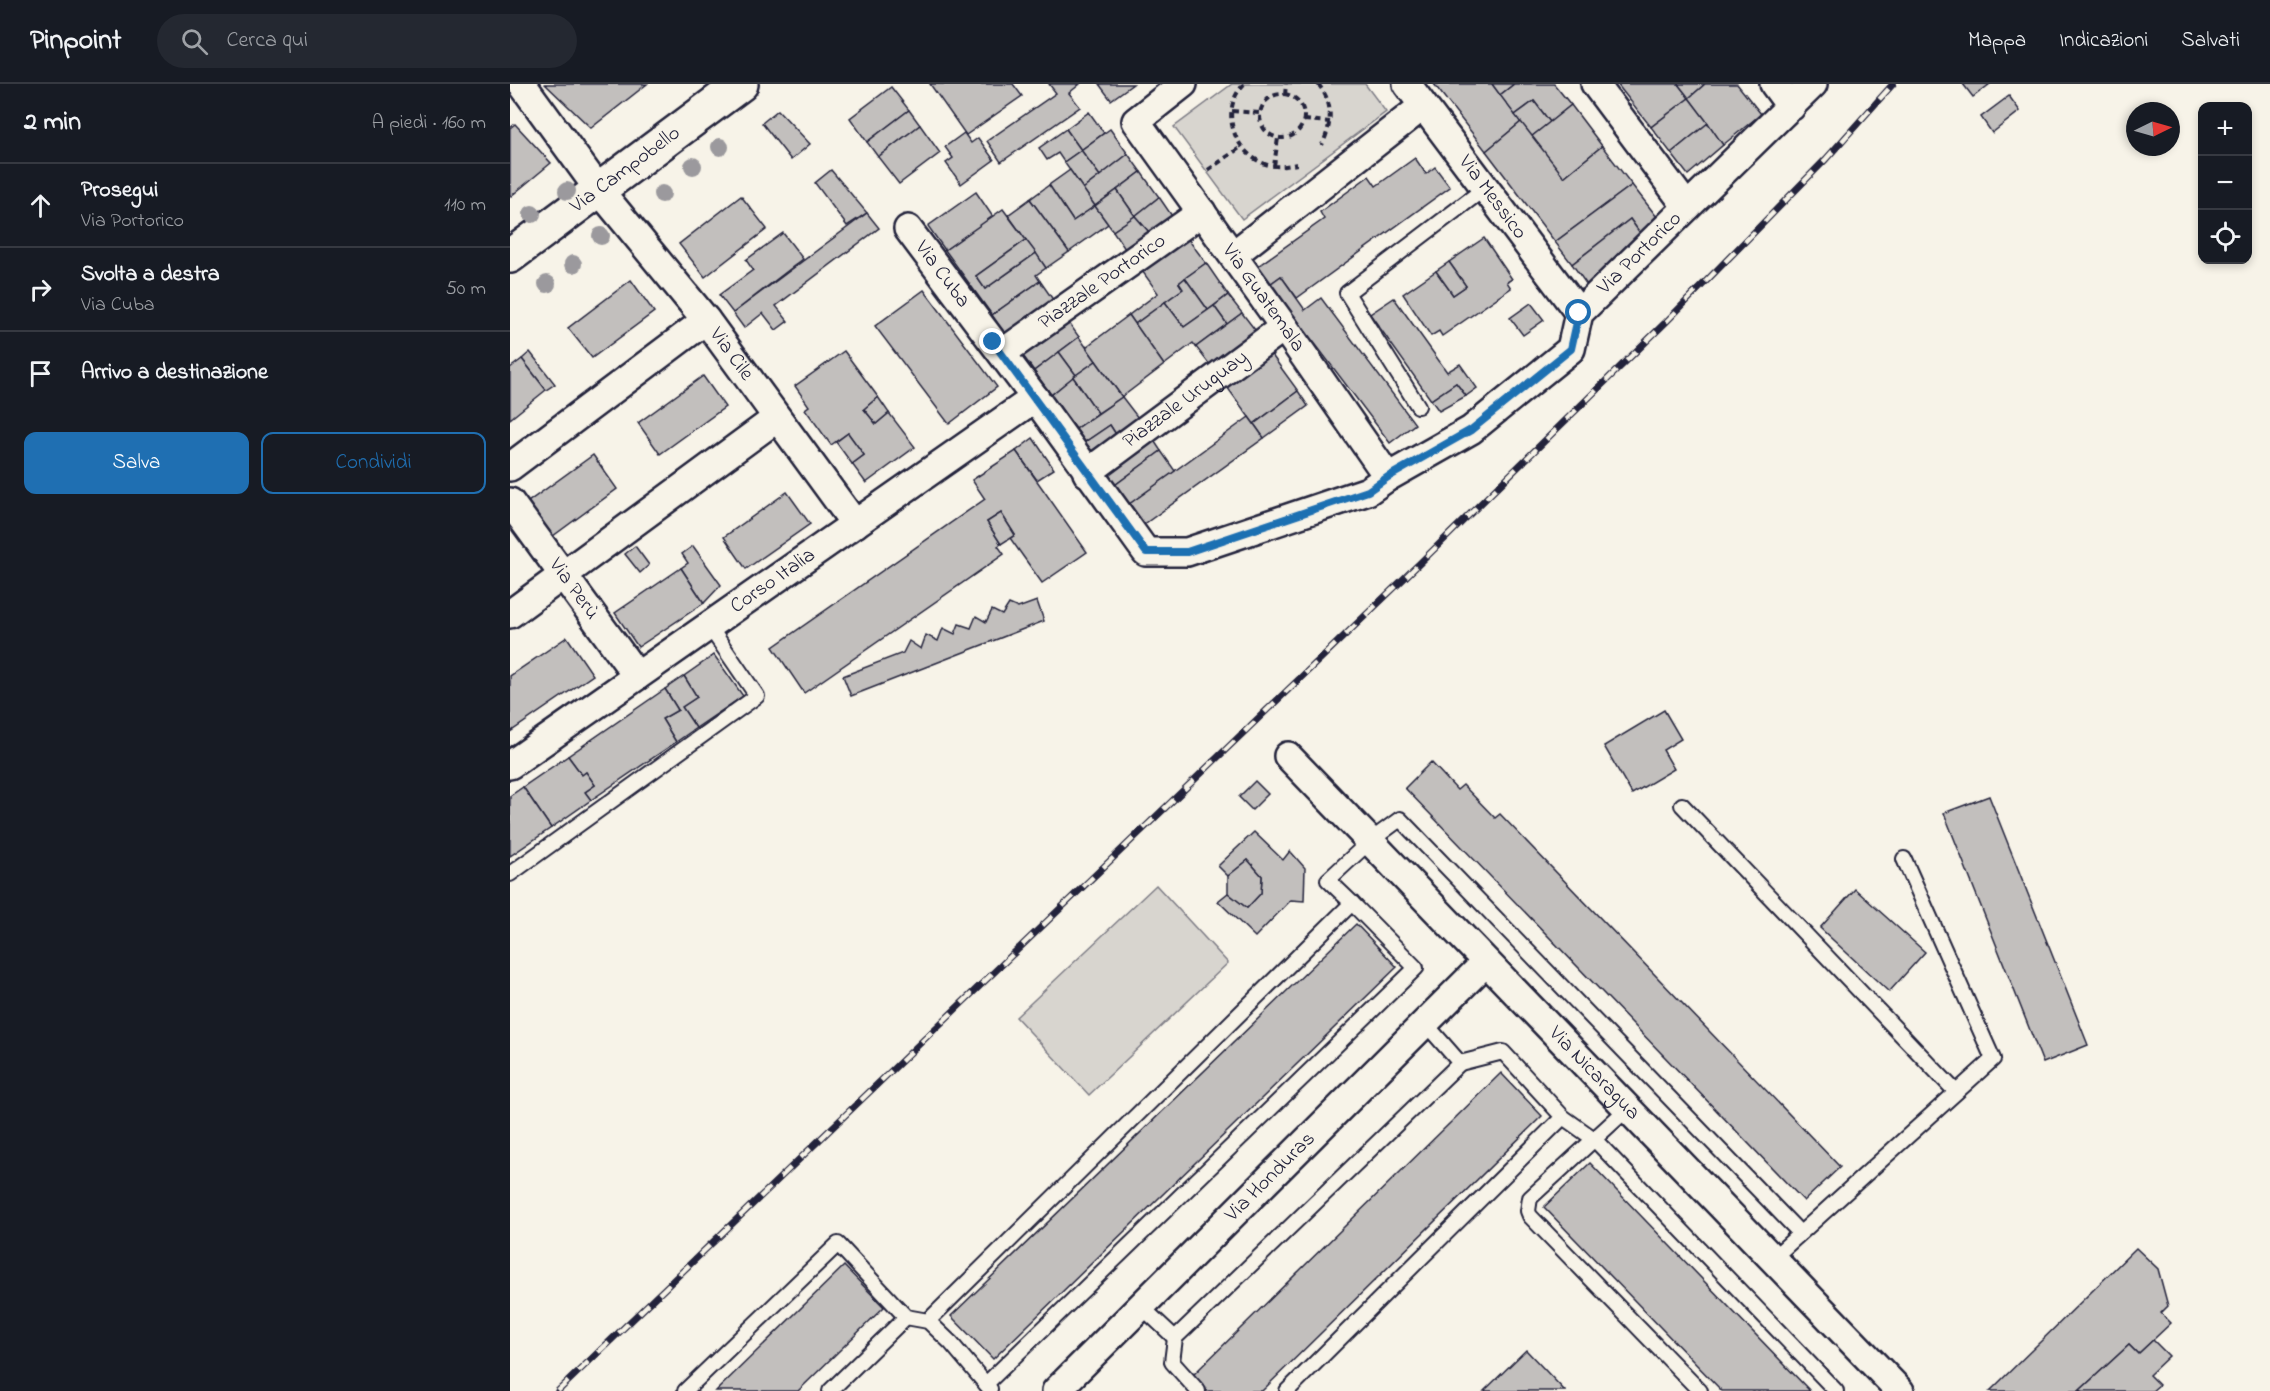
<!DOCTYPE html>
<html lang="it">
<meta charset="utf-8">
<style>
:root{--surface:#171b24;--page:#242831;--text:#f1f3f6;--muted:#9ea1a6;--line:#363941;--accent:#1f6fb2}
body{margin:0;font-family:"Indie Flower",sans-serif;background:var(--page);color:var(--text)}
.controls{position:absolute;right:18px;top:18px;display:grid;overflow:hidden;border-radius:12px;box-shadow:0 3px 9px #0003}
.controls button{width:54px;height:54px;display:grid;place-items:center;padding:0;border:0;border-bottom:2px solid var(--line);background:var(--surface);color:var(--text);font:30px sans-serif}
.compass{position:absolute;left:1616px;top:18px;width:54px;height:54px;border-radius:50%;background:var(--surface);box-shadow:0 3px 9px #0003;rotate:85deg}
.stop{position:absolute;width:18px;height:18px;margin:-14px;border:4px solid #1f6fb2;border-radius:50%;background:#fff}
.stop.end{background:#1f6fb2;border-color:#fff;box-shadow:0 2px 6px #0008}
.list{margin:0;padding:0;list-style:none}
h2{display:flex;justify-content:space-between;align-items:center;height:78px;margin:0;padding:0 24px;font-size:26px}
h2 small{font-size:20px;font-weight:400;color:var(--muted)}
.list li{display:grid;grid-template-columns:39px 1fr auto;gap:18px;align-items:center;box-sizing:border-box;height:84px;padding:0 24px;border-top:2px solid var(--line)}
.list b{display:block;font-size:22px;white-space:nowrap}
.list p{margin:0;font-size:20px;white-space:nowrap;color:var(--muted)}
.list em{font-size:20px;font-style:normal;color:var(--muted)}
.actions{display:flex;gap:12px;padding:18px 24px}
.actions a{flex:1;padding:14px 0;border:2px solid var(--accent);border-radius:12px;text-align:center;font-size:21px;color:var(--accent)}
.actions .main{background:var(--accent);color:#fff}
.icon{flex:none;width:33px;height:33px;fill:none;stroke:currentColor;stroke-width:2;stroke-linecap:round;stroke-linejoin:round}
.map{position:relative;flex:none;width:1760px;height:1307px;overflow:hidden}
header{display:flex;align-items:center;gap:36px;box-sizing:border-box;height:84px;padding:0 30px;background:var(--surface);border-bottom:2px solid var(--line)}
header strong{font-size:28px}
nav{display:flex;gap:33px;margin-inline-start:auto;font-size:21px}
.search{width:420px;height:54px;background:var(--page);display:flex;align-items:center;gap:15px;box-sizing:border-box;padding:0 21px;border-radius:33px;color:var(--muted);font-size:22px}
main{display:flex}
aside{flex:1;background:var(--surface)}
.map>svg:first-child{display:block}
.green{fill:#d8d5cf;stroke:#7d7c85;stroke-width:1.5}
.building{fill:#c2bfbd;stroke:#22223b;stroke-width:1.5}
.lines{fill:none;stroke-linecap:round;stroke-linejoin:round}
.service-casing{stroke:#22223b;stroke-width:18}
.minor-casing{stroke:#22223b;stroke-width:32}
.secondary-casing{stroke:#22223b;stroke-width:38}
.path{stroke:#22223b;stroke-width:4;stroke-dasharray:6 4.5;stroke-linecap:butt}
.service{stroke:#f7f3e8;stroke-width:14}
.minor{stroke:#f7f3e8;stroke-width:27}
.secondary{stroke:#f7f3e8;stroke-width:33}
.rail-casing{stroke:#22223b;stroke-width:7}
.rail{stroke:#f7f3e8;stroke-width:4.5;stroke-dasharray:14;stroke-linecap:butt}
.tree{fill:#9b999d}
.route{stroke:#1f6fb2;stroke-width:8}
.labels{text-anchor:middle;dominant-baseline:central;stroke-width:4.5;stroke-linejoin:round;paint-order:stroke}
.street-label{font-size:21px;fill:#22223b;stroke:#f7f3e8}
</style>
<header>
<strong>Pinpoint</strong>
<div class="search"><svg class="icon" aria-label="search" viewBox="0 0 24 24"><circle cx="10" cy="10" r="6"/><path d="M15 15l6 6"/></svg>Cerca qui</div>
<nav><a>Mappa</a><a>Indicazioni</a><a>Salvati</a></nav>
</header>
<main>
<aside>
<h2>2 min<small>A piedi · 160 m</small></h2>
<ul class="list">
<li><svg class="icon" aria-label="ahead" viewBox="0 0 24 24"><path d="M12 20V5M6 11l6-6 6 6"/></svg><div><b>Prosegui</b><p>Via Portorico</p></div><em>110 m</em></li>
<li><svg class="icon" aria-label="right" viewBox="0 0 24 24"><path d="M7 20v-9h11M14 6l5 5-5 5"/></svg><div><b>Svolta a destra</b><p>Via Cuba</p></div><em>50 m</em></li>
<li><svg class="icon" aria-label="arrive" viewBox="0 0 24 24"><path d="M6 21V4h12l-3 4 3 4H6"/></svg><div><b>Arrivo a destinazione</b></div></li>
</ul>
<div class="actions"><a class="main">Salva</a><a>Condividi</a></div>
</aside>
<div class="map">
<svg width="1760" height="1307" viewBox="0 0 1760 1307">
<rect width="100%" height="100%" fill="#f7f3e8"/>
<filter id="ink" filterUnits="userSpaceOnUse"><feTurbulence type="fractalNoise" baseFrequency=".0167" numOctaves="2"/><feDisplacementMap in="SourceGraphic" scale="12" xChannelSelector="R" yChannelSelector="G"/><feConvolveMatrix kernelMatrix="1 2 1 2 8 2 1 2 1" color-interpolation-filters="sRGB"/></filter>
<g filter="url(#ink)">
<g class="green">
<path d="M722,0H855L876,28L732,135L664,43Z"/>
<path d="M646,801L718,879L579,1011L506,933Z"/>
</g>
<g class="building">
<path d="M35,0H137L81,44Z"/>
<path d="M420,0H503L512,12L456,51Z"/>
<path d="M539,0H570L559,9L570,23L491,78L477,57L546,9Z"/>
<path d="M589,0H623L601,16Z"/>
<path d="M924,0H982L1011,38L976,67Z"/>
<path d="M982,0H1004L990,11Z"/>
<path d="M1004,0H1044L1061,21L1040,38L1024,17L1005,31L990,11Z"/>
<path d="M1107,0H1168L1179,14L1141,43Z"/>
<path d="M1168,0H1195L1179,14Z"/>
<path d="M1195,0H1227L1251,30L1213,61L1179,14Z"/>
<path d="M1453,0H1480L1463,13Z"/>
<path d="M381,3L399,26L357,58L340,34Z"/>
<path d="M1499,12L1510,27L1482,49L1471,33Z"/>
<path d="M1179,14L1198,39L1161,69L1141,43Z"/>
<path d="M1024,17L1040,38L1021,53L1005,31Z"/>
<path d="M1061,21L1092,62L1054,93L1021,53Z"/>
<path d="M268,26L300,60L281,76L252,39Z"/>
<path d="M399,26L410,41L368,73L357,58Z"/>
<path d="M579,28L594,49L571,66L556,45Z"/>
<path d="M1011,38L1054,93L1092,62L1122,101L1045,158L976,67Z"/>
<path d="M1198,39L1213,61L1178,91L1161,69Z"/>
<path d="M5,40L41,79L0,113V44Z"/>
<path d="M410,41L430,69L389,100L368,73Z"/>
<path d="M556,45L571,66L554,78L548,69L537,76L529,64Z"/>
<path d="M600,45L618,70L590,92L571,66Z"/>
<path d="M454,49L461,59L468,54L484,76L451,100L436,79L443,74L435,63Z"/>
<path d="M571,66L590,92L573,105L554,78Z"/>
<path d="M618,70L631,88L585,122L573,105Z"/>
<path d="M905,74L916,90L925,83L940,103L787,214L771,192L760,200L748,182L814,135L810,128L859,92L866,102Z"/>
<path d="M321,86L357,129L337,142L305,99Z"/>
<path d="M560,86L585,122L563,137L539,101Z"/>
<path d="M631,88L649,113L625,132L607,106Z"/>
<path d="M539,101L563,137L585,122L598,140L559,168L520,115Z"/>
<path d="M1122,101L1147,133L1130,149L1120,135L1062,180L1045,158Z"/>
<path d="M607,106L625,132L603,147L585,122Z"/>
<path d="M466,108L483,133L435,166L418,142Z"/>
<path d="M231,112L257,145L195,193L169,160Z"/>
<path d="M649,113L662,132L639,148L625,132Z"/>
<path d="M520,115L559,168L536,184L498,131Z"/>
<path d="M493,125L516,156L466,192L475,205L526,169L536,184L526,191L530,197L482,231L435,166Z"/>
<path d="M357,129L369,144L266,222L278,237L266,246L253,229L234,244L223,229Z"/>
<path d="M625,132L639,148L615,165L603,147Z"/>
<path d="M1120,135L1130,149L1077,201L1062,180Z"/>
<path d="M273,149L293,175L223,229L209,211L243,186L236,176Z"/>
<path d="M675,151L696,179L669,199L673,205L625,240L619,231L648,209L630,184Z"/>
<path d="M974,154L1002,195L997,198L1001,204L932,252L929,247L921,252L893,210L926,187L943,211L956,202L939,178Z"/>
<path d="M516,156L526,169L475,205L466,192Z"/>
<path d="M939,178L956,202L943,211L926,187Z"/>
<path d="M696,179L718,211L698,226L675,194Z"/>
<path d="M771,192L795,226L811,214L905,340L880,359L760,200Z"/>
<path d="M675,194L698,226L674,243L655,218L673,205L669,199Z"/>
<path d="M121,196L144,228L82,274L58,244Z"/>
<path d="M530,197L544,217L496,252L482,231Z"/>
<path d="M414,206L487,303L439,340L365,242Z"/>
<path d="M718,211L732,229L717,240L704,222Z"/>
<path d="M884,214L937,288L950,280L967,304L956,312L946,299L921,316L860,230Z"/>
<path d="M655,218L674,243L704,222L717,240L686,263L683,259L654,281L625,240Z"/>
<path d="M1021,219L1034,236L1013,251L1000,234Z"/>
<path d="M732,229L749,251L703,285L686,263Z"/>
<path d="M619,231L654,281L612,313L576,263Z"/>
<path d="M556,235L569,253L524,287L511,269Z"/>
<path d="M569,253L586,277L566,291L549,268Z"/>
<path d="M334,267L368,313L354,325L366,340L379,329L405,363L356,399L342,380L354,371L338,349L321,361L295,325L299,322L285,302Z"/>
<path d="M20,268L45,300L36,306L12,275Z"/>
<path d="M549,268L566,291L541,311L524,287Z"/>
<path d="M761,270L788,307L744,340L717,303Z"/>
<path d="M12,275L36,306L0,335V284Z"/>
<path d="M586,277L612,313L588,329L563,293Z"/>
<path d="M193,292L215,323L150,370L128,339Z"/>
<path d="M563,293L588,329L566,345L541,311Z"/>
<path d="M946,299L956,312L929,327L921,316Z"/>
<path d="M788,307L798,322L754,354L744,340Z"/>
<path d="M368,313L379,329L366,340L354,325Z"/>
<path d="M612,313L632,339L609,355L600,341L575,358L566,345Z"/>
<path d="M739,333L754,354L633,441L619,420Z"/>
<path d="M600,341L609,355L585,371L575,358Z"/>
<path d="M338,349L354,371L342,380L326,358Z"/>
<path d="M523,354L544,385L527,396L506,367Z"/>
<path d="M643,355L651,367L605,401L596,389Z"/>
<path d="M506,367L577,468L532,499L500,454L505,451L491,429L477,438L491,460L488,462L494,470L294,609L263,563L475,415L462,396Z"/>
<path d="M651,367L665,387L619,420L605,401Z"/>
<path d="M83,371L107,405L43,452L18,418Z"/>
<path d="M277,408L300,440L236,485L214,453Z"/>
<path d="M491,429L505,451L491,460L477,438Z"/>
<path d="M125,462L139,481L130,489L115,470Z"/>
<path d="M183,462L211,501L194,519L171,484L178,479L172,470Z"/>
<path d="M171,484L194,519L128,563L105,529Z"/>
<path d="M527,517L534,537L341,612L333,592L393,569L399,557L411,565L416,551L428,557L433,544L445,550L449,540L461,544L466,532L476,538L482,526L492,531L499,520L508,524Z"/>
<path d="M57,553L83,591L0,648V592Z"/>
<path d="M204,571L233,612L186,644L172,623L187,613L174,592Z"/>
<path d="M174,592L187,613L172,623L186,644L166,658L152,635L168,626L155,605Z"/>
<path d="M155,605L168,626L152,635L166,658L81,716L75,708L85,701L76,688L72,691L58,672Z"/>
<path d="M1154,626L1171,655L1153,666L1164,685L1122,710L1094,662Z"/>
<path d="M58,672L72,691L76,688L85,701L75,708L81,716L41,744L13,703Z"/>
<path d="M921,678L947,706L953,701L985,734L990,730L1330,1083L1294,1117L895,704Z"/>
<path d="M745,697L758,710L742,726L729,713Z"/>
<path d="M13,703L41,744L0,772V712Z"/>
<path d="M1479,712L1578,961L1533,979L1434,729Z"/>
<path d="M744,748L773,776L780,767L795,784L794,817L781,816L745,853L708,817L718,809L737,824L751,809L752,792L738,776L718,792L708,782Z"/>
<path d="M738,776L752,792L751,809L737,824L718,809V792Z"/>
<path d="M1345,805L1415,868L1379,908L1310,844Z"/>
<path d="M846,840L887,883L483,1275L441,1232Z"/>
<path d="M991,989L1032,1032L752,1307H697L682,1292Z"/>
<path d="M1080,1079L1300,1307H1212L1034,1123Z"/>
<path d="M1626,1164L1648,1185L1658,1222L1651,1229L1661,1239L1628,1270L1619,1261L1569,1307H1480Z"/>
<path d="M334,1182L374,1223L288,1307H206Z"/>
<path d="M1643,1256L1659,1272L1639,1291L1649,1301L1642,1307H1569L1619,1261L1628,1270Z"/>
<path d="M1016,1266L1055,1307H974Z"/>
</g>
<g class="lines">
<g class="service-casing">
<g id="service">
<path d="M908,322L837,209L975,104"/>
<path d="M1172,721L1446,1008"/>
<path d="M0,790L247,612L199,542"/>
<path d="M1117,1025L1020,1114L1018,1127L1020,1132L1190,1307"/>
<path d="M1053,1033L1084,1055L1326,1307"/>
<path d="M1262,1175L1483,975L1394,775"/>
<path d="M631,1222L665,1254L950,979L915,939"/>
<path d="M418,1237L842,819L818,796L860,757L890,735L1290,1149"/>
<path d="M665,1254L662,1278L688,1307"/>
<path d="M476,1300L906,884L842,819"/>
<path d="M175,1307L328,1160L396,1233L418,1237L441,1259L480,1305"/>
<path d="M320,1307L396,1233"/>
<path d="M777,1307L1053,1033L993,968L950,979"/>
</g>
</g>
<g class="minor-casing">
<g id="minor">
<path id="s1" d="M12,0L89,106L196,236L345,440"/>
<path id="s2" d="M673,0L626,37L774,243L878,393"/>
<path id="s3" d="M897,0L1069,229"/>
<path d="M1085,0L1177,123"/>
<path d="M1264,0L1281,23"/>
<path id="s4" d="M398,145L525,314L636,468H677L858,407L878,393L961,346L1061,265L1069,229L1303,0"/>
<path d="M723,171L913,22"/>
<path id="s5" d="M492,269L692,128"/>
<path d="M0,383L196,236"/>
<path id="s6" d="M577,389L774,243"/>
<path id="s7" d="M0,418L127,592"/>
<path d="M0,530L267,334"/>
<path id="s8" d="M778,672L1390,1307"/>
<path id="s9" d="M0,681L525,314"/>
<path id="s10" d="M546,1307L975,879"/>
</g>
</g>
<g class="secondary-casing">
<g id="secondary">
<path id="s11" d="M0,172L231,0"/>
</g>
</g>
<g class="path">
<path d="M734,0C709,26 723,68 755,80C766,84 776,82 787,80"/>
<path d="M808,0C824,19 822,40 812,61"/>
<circle cx="772" cy="32" r="22"/>
<path d="M775,11L776,0"/>
<path d="M722,27L750,29"/>
<path d="M794,36L820,38"/>
<path d="M764,82L768,54"/>
<path d="M698,86L731,63"/>
</g>
<use href="#service" class="service"/>
<use href="#minor" class="minor"/>
<use href="#secondary" class="secondary"/>
<g class="rail-casing">
<path id="rail" d="M48,1307L910,479L1156,238L1316,75L1383,0"/>
</g>
<use href="#rail" class="rail"/>
</g>
<g class="tree">
<circle cx="210" cy="63" r="9"/>
<circle cx="183" cy="82" r="9"/>
<circle cx="57" cy="107" r="9"/>
<circle cx="152" cy="110" r="9"/>
<circle cx="22" cy="130" r="9"/>
<circle cx="91" cy="152" r="9"/>
<circle cx="63" cy="180" r="9"/>
<circle cx="37" cy="200" r="9"/>
</g>
</g>
<g class="lines" filter="url(#ink)">
<path class="route" d="M483,258L636,468H677L858,407L878,393L961,346L1061,265L1069,229"/>
</g>
<g class="labels">
<g class="street-label">
<text stroke="none"><textPath href="#s11" startOffset="144">Via Campobello</textPath></text>
<text stroke="none"><textPath href="#s3" startOffset="142">Via Messico</textPath></text>
<text stroke="none"><textPath href="#s4" startOffset="1004">Via Portorico</textPath></text>
<text stroke="none"><textPath href="#s4" startOffset="57">Via Cuba</textPath></text>
<text stroke="none"><textPath href="#s5" startOffset="123">Piazzale Portorico</textPath></text>
<text stroke="none"><textPath href="#s2" startOffset="278">Via Guatemala</textPath></text>
<text stroke="none"><textPath href="#s1" startOffset="342">Via Cile</textPath></text>
<text stroke="none"><textPath href="#s6" startOffset="123">Piazzale Uruguay</textPath></text>
<text stroke="none"><textPath href="#s9" startOffset="321">Corso Italia</textPath></text>
<text stroke="none"><textPath href="#s7" startOffset="108">Via Perù</textPath></text>
<text stroke="none"><textPath href="#s8" startOffset="441">Via Nicaragua</textPath></text>
<text stroke="none"><textPath href="#s10" startOffset="303">Via Honduras</textPath></text>
</g>
</g>
</svg>
<div class="controls">
<button>+</button>
<button>−</button>
<button><svg class="icon" aria-label="locate" viewBox="0 0 24 24"><circle cx="12" cy="12" r="6"/><path d="M12 2v4M12 18v4M2 12h4M18 12h4"/></svg></button>
</div>
<svg class="compass" viewBox="-18 -18 36 36"><path d="M0-13l5 13h-10z" fill="#e53935"/><path d="M0 13l5-13h-10z" fill="#9ea1a6"/></svg>
<div class="stop" style="left:1069px;top:229px"></div>
<div class="stop end" style="left:483px;top:258px"></div>
</div>
</main>
